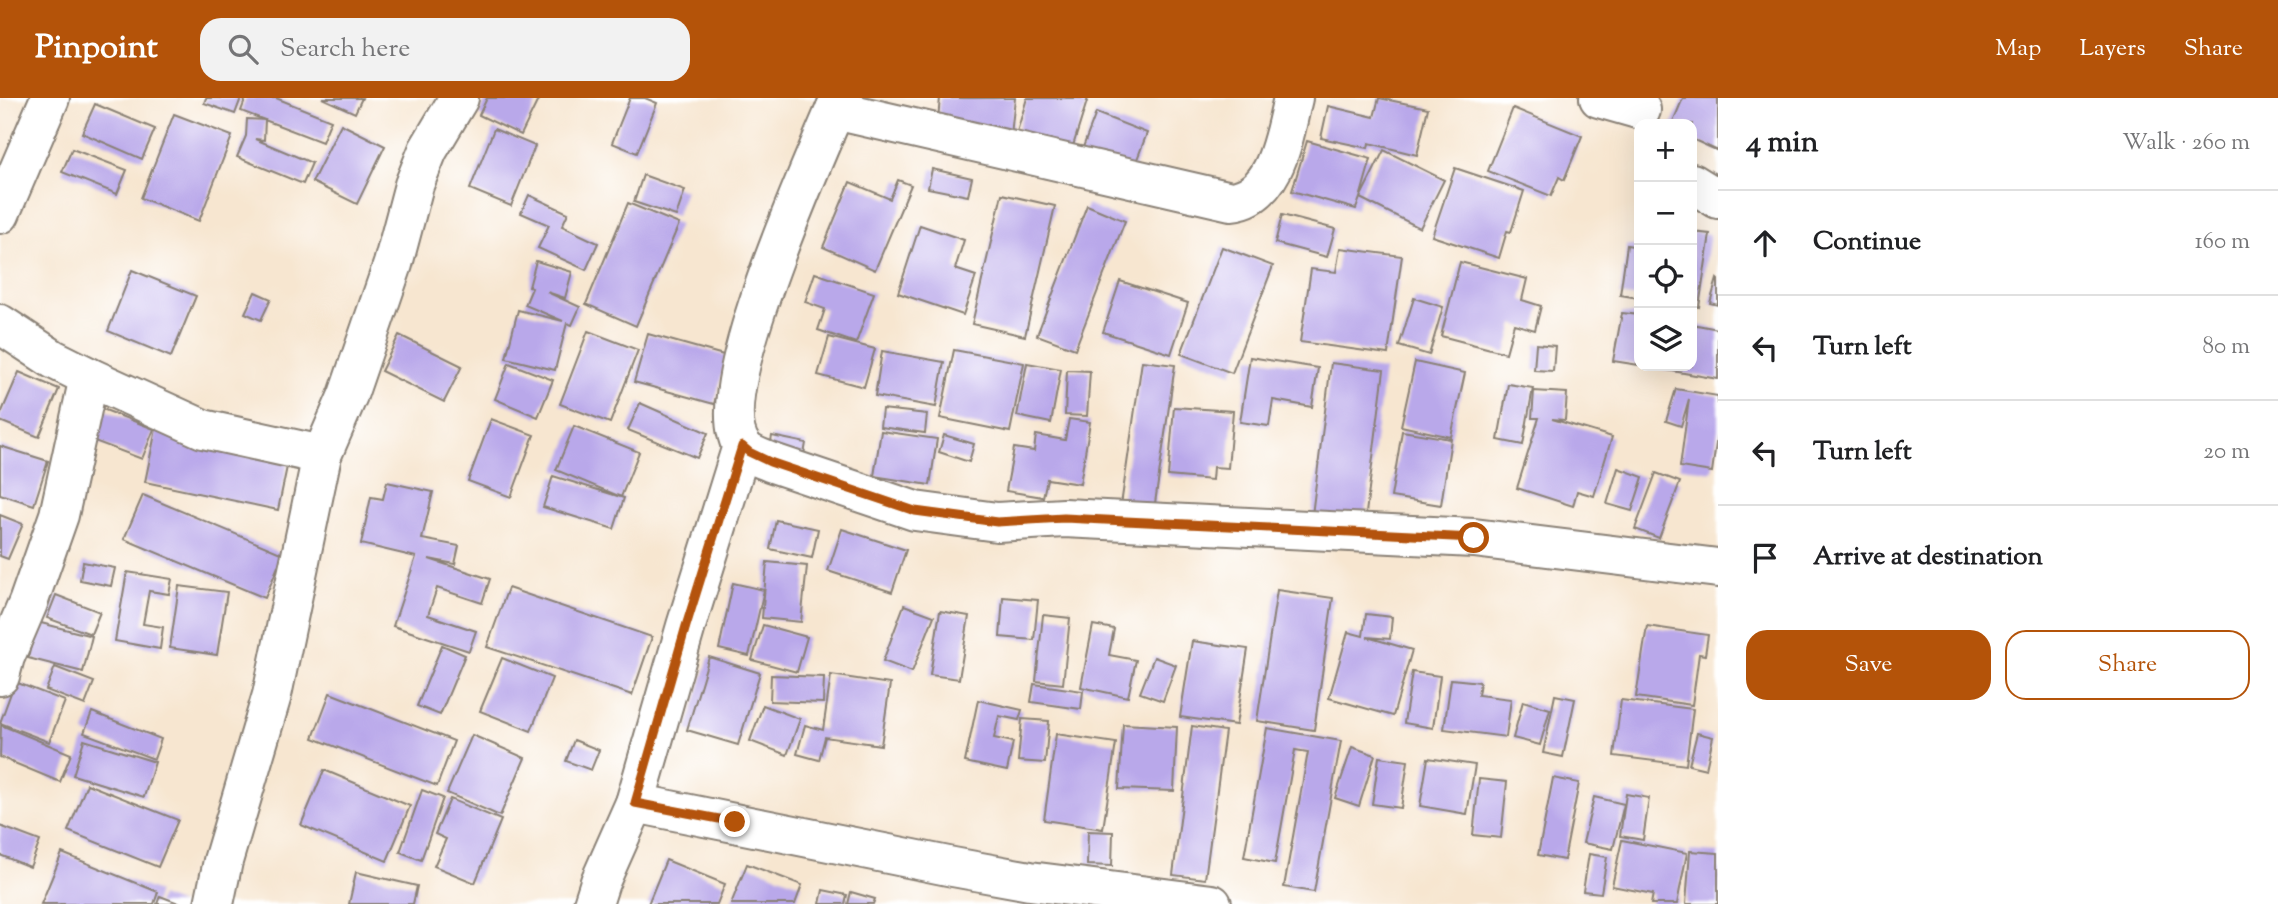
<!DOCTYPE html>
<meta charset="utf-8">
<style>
:root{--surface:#fff;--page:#f2f2f2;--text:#202124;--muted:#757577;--line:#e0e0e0;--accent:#b45309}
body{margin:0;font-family:"Sorts Mill Goudy",serif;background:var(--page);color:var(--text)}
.controls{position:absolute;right:21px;top:21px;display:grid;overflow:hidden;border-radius:14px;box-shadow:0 7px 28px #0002}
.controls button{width:63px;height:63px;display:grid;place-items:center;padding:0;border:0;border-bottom:2px solid var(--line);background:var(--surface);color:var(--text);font:35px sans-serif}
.stop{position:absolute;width:21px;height:21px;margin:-16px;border:5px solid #b45309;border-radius:50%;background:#fff}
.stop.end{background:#b45309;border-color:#fff;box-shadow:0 2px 7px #0008}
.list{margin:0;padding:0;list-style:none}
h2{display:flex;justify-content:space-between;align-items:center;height:91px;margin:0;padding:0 28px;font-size:30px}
h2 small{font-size:23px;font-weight:400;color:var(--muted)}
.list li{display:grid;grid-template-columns:46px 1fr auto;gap:21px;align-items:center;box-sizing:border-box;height:105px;padding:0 28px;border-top:2px solid var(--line)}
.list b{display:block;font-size:26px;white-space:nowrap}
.list em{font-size:23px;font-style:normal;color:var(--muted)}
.actions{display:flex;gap:14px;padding:21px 28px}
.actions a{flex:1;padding:16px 0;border:2px solid var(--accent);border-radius:21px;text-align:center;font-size:24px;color:var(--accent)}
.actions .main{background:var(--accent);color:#fff}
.icon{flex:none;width:38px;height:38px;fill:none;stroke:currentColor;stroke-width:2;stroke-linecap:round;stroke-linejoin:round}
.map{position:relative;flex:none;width:1718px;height:806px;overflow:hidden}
header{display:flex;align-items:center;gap:42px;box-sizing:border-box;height:98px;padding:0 35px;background:var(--accent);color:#fff}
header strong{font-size:33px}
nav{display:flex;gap:38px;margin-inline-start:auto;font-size:24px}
.search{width:490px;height:63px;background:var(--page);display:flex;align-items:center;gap:18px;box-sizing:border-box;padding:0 24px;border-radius:21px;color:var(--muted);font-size:26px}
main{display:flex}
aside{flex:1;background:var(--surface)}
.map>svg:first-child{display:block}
.building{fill:#b9a8ea}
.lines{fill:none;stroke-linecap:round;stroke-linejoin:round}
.minor-casing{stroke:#8a8176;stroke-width:42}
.minor{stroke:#fff;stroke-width:38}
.route{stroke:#b45309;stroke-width:9}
</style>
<header>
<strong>Pinpoint</strong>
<div class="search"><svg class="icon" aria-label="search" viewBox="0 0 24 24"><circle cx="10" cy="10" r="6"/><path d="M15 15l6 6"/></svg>Search here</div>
<nav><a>Map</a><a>Layers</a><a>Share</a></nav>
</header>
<main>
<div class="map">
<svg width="1718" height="806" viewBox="0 0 1718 806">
<rect width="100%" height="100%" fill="#fff"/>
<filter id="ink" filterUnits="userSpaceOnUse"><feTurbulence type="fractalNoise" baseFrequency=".0143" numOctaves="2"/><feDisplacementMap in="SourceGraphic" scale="14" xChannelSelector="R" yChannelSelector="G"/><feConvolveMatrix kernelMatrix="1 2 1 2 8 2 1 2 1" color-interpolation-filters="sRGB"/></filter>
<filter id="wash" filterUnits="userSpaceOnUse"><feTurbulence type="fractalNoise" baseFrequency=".00686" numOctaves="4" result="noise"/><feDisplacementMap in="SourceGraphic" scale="28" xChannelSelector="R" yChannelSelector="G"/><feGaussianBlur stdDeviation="1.57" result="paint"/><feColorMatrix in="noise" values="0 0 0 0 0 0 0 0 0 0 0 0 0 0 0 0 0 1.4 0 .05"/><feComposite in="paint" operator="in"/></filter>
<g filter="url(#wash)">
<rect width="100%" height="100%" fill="#f7e6d0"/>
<g id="blocks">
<g class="building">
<path d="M206,0H241L235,16L204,5Z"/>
<path d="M246,0H276L331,22L322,44L241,13Z"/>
<path d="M322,0H362L355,15Z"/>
<path d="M487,0H539L521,37L479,17Z"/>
<path d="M630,0H645L657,5L637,55L612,45Z"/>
<path d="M940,0H1015L1011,37L937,32Z"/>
<path d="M1027,0H1088L1067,67L1012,51Z"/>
<path d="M1379,0L1428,10L1417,57L1369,45L1368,50L1321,40L1328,8L1374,19Z"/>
<path d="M1683,0H1718V53L1692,41V26H1672Z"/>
<path d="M95,6L155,31L142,61L82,35Z"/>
<path d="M1513,10L1582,38L1564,82L1559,79L1551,98L1488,73Z"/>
<path d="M1096,15L1147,35L1130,80L1079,60Z"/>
<path d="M174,16L232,38L199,123L141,100Z"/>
<path d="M247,21L265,22L264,42L255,41L312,65L303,86L237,59L246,38Z"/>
<path d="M341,26L385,48L357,106L312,84Z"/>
<path d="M494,31L535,48L511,108L470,91Z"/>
<path d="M1307,43L1371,61L1360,100L1384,52L1444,82L1420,130L1360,100L1356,111L1292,93Z"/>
<path d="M72,51L127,72L117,96L62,74Z"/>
<path d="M1455,70L1524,93L1511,134L1507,133L1499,160L1432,138Z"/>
<path d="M932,71L972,80L968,98L928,90Z"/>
<path d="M643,77L685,92L676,118L634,104Z"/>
<path d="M898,82L911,87L875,172L823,149L850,84L890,101Z"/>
<path d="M1002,96L1055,108L1025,238L972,226Z"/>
<path d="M529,97L568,115L562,128L598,145L586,172L538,150L549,127L521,115Z"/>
<path d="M628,105L679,126L636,228L586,206Z"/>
<path d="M1087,107L1125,123L1075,251L1037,237Z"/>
<path d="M1282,117L1335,131L1327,159L1275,145Z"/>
<path d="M920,127L964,142L955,171L976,178L963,217L898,195Z"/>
<path d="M1692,134L1710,136L1699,209L1692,208Z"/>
<path d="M1627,147L1639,149V200L1620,197Z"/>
<path d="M1222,149L1273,168L1232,275L1181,256Z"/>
<path d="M1340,150L1402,158L1388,256L1300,244L1311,171L1336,174Z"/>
<path d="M536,163L572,174L565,200L547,194L580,209L572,227L567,225L555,272L506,260L518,212L563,223L525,207L532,190L529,189Z"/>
<path d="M1460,164L1527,181L1522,202L1541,208L1535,232L1514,226L1506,255L1441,238Z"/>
<path d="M132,172L196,198L171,259L108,233Z"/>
<path d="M815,175L874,195L856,245L818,232L825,211L805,204Z"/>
<path d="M1717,181L1718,182V207L1710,205Z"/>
<path d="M1120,183L1188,205L1171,256L1103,234Z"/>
<path d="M255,194L271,201L261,222L245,215Z"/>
<path d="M1414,200L1443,209L1429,257L1399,248Z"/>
<path d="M1622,215L1639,217V267L1613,263Z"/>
<path d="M1692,226L1718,231V281L1650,269L1692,268Z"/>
<path d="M588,233L638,252L610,325L560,306Z"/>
<path d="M648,236L727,258L714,306L634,284Z"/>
<path d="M399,237L462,268L444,304L381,273Z"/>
<path d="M829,239L875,251L864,289L818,277Z"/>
<path d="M1536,246L1555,248L1553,273L1534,272Z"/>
<path d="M954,252L1024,265L1010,334L940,320Z"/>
<path d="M882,253L944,264L936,309L875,298Z"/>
<path d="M1250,259L1318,270L1312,309L1273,302L1269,328L1240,324Z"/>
<path d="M1142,263L1175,267L1154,412L1121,407Z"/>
<path d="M1415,264L1465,275L1451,339L1401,328Z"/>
<path d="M509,265L553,282L538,319L495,301Z"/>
<path d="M1027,265L1061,271L1051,325L1017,318Z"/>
<path d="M1331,265L1384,272L1365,423L1312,417Z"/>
<path d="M1067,272L1090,273L1087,318L1065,317Z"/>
<path d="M19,274L59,291L39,339L0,323V318Z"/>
<path d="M1508,286L1533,290L1523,347L1498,342Z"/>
<path d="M1676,291L1718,298V331L1712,374L1680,369L1689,301L1681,328L1666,323Z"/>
<path d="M1534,293L1567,295L1565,322L1552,321L1612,339L1594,398L1577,393L1573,408L1517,390L1539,320H1532Z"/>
<path d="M640,305L708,335L697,360L628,332Z"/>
<path d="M1174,309L1233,313L1228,370L1213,369L1212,382L1168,378Z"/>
<path d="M100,310L154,331L142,361L89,341Z"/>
<path d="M882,311L927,316L925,335L880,329Z"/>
<path d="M491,321L534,337L511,399L468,383Z"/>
<path d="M1069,321L1090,324L1080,386L1047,381L1043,399L1006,393L1014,350L1034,353L1036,337L1065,342Z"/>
<path d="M574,328L639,354L621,399L556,372Z"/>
<path d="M156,331L289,359L278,412L145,384Z"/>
<path d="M881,333L937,341L930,387L874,378Z"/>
<path d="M1402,333L1451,341L1441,407L1391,399Z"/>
<path d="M944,337L974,346L969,364L939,354Z"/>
<path d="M772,338L806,345L802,368L768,361Z"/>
<path d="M0,348L48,363L34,407L0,396Z"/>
<path d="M1618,370L1643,379L1632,413L1607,406Z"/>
<path d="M1656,375L1680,384L1659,440L1635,431Z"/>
<path d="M553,378L624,400L614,431L543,409Z"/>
<path d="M387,384L433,394L422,441L459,448L455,466L429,461L490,481L482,505L437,490L428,517L476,533L469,553L393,528L416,459L361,446L371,399L383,401Z"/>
<path d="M143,397L283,456L265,500L124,441Z"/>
<path d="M0,417L23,426L8,461L0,458Z"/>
<path d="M776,422L818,431L812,460L770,451Z"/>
<path d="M842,431L906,452L892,494L828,473Z"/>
<path d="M83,464L115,470L111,488L80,482Z"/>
<path d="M767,464L807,468L801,524L762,520Z"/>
<path d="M127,474L172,481L169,496L149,493L143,526L163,529L160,551L115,543Z"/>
<path d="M733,485L764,492L749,558L719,551Z"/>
<path d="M179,488L227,494L217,557L170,550Z"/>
<path d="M508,490L652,539L632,597L487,549Z"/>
<path d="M1277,492L1333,500L1314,632L1257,623Z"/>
<path d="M56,497L100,514L91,536L47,520Z"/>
<path d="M1003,499L1038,502L1034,542L1000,539Z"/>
<path d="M904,507L934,518L912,574L883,563Z"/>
<path d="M940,513L969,518L959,581L930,577Z"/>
<path d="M1366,516L1392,519L1390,541L1367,539L1412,552L1393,618L1329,600L1348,534L1363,538Z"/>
<path d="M1043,517L1070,520L1063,586L1036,583Z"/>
<path d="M37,524L92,538L83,574L28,560Z"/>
<path d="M763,527L807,539L797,574L752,562Z"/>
<path d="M1093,527L1114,531L1109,557L1136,562L1128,599L1081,589Z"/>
<path d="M1647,528L1708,537L1705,557L1699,556L1692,607L1636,599Z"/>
<path d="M1192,543L1248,551L1236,627L1180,619Z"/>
<path d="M442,547L465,557L440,617L417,608Z"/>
<path d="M709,559L760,575L738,647L687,632Z"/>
<path d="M1154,559L1176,567L1163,603L1140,595Z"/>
<path d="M502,560L552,580L531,633L480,613Z"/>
<path d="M55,569L94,584L85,607L46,592Z"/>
<path d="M1412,574L1440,578L1433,630L1404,625Z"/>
<path d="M771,577L824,579L823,605L770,603Z"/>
<path d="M831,577L890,586L881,647L825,639L819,662L797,656L805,627L823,632Z"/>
<path d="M1451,581L1480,584L1478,597L1511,601L1506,639L1444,631Z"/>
<path d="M15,584L65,603L49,644L0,625Z"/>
<path d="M1034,586L1083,593L1081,611L1031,604Z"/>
<path d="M330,595L454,643L437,688L313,640Z"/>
<path d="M1555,597L1575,601L1563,659L1543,655Z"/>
<path d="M978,602L1022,612L1019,622L999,618L994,640L1013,644L1007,673L965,664Z"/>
<path d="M1621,602L1693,611L1686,667L1614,658Z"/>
<path d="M1523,603L1550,611L1540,647L1513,640Z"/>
<path d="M763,607L800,621L787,657L750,643Z"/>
<path d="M92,614L161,641L154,661L84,635Z"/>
<path d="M1022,621L1049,623L1045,665L1018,663Z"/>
<path d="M1123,626L1177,629L1174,693L1119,691Z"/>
<path d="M1,627L71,656L60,684L0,659Z"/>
<path d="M1192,628L1225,633L1205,781L1173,777Z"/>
<path d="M1267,630L1341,643L1314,794L1284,789L1308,654L1295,652L1275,765L1244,759Z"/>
<path d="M1697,635L1713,639L1706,671L1689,667Z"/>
<path d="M1056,636L1116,645L1103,731L1044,722Z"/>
<path d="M472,637L525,660L500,718L447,695Z"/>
<path d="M84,642L155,664L144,699L73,677Z"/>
<path d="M574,642L599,652L591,672L566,663Z"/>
<path d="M1352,649L1375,657L1359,708L1335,700Z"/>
<path d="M1379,659L1408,663L1401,710L1372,706Z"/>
<path d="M1428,660L1475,667L1467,716L1420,708Z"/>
<path d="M324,672L410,708L387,763L301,727Z"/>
<path d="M1553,680L1579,685L1564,762L1538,757Z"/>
<path d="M1479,681L1507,684L1501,740L1473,737Z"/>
<path d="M87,686L178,722L158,769L68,733Z"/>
<path d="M422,692L443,700L421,762L400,754Z"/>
<path d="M1626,696L1649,700L1643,742L1620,738Z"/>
<path d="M1594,699L1624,706L1613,751L1583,745Z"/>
<path d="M450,701L501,722L475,785L434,768L446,741L435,736Z"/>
<path d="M0,728L40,743L30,769L0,757Z"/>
<path d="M1088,733L1113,734L1112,768L1087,767Z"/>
<path d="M1622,742L1687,755L1677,806H1651L1653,796L1612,788Z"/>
<path d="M1690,753L1718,755V806H1686Z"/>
<path d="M62,755L158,794L154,806H41Z"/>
<path d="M1589,756L1607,759L1601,795L1583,793Z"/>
<path d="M666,762L725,786L717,806H648Z"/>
<path d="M747,766L802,787L795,806H731Z"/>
<path d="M356,774L417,788L413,806H349Z"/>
<path d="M823,792L847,797L845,806H820Z"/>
<path d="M851,794L875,801L873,806H848Z"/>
<path d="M160,798L181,806H157Z"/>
</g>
</g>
</g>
<g filter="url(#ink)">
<use href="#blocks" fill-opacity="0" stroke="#8a8176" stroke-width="2"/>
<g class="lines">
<g class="minor-casing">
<g id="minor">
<path d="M840,0C816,59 704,298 743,349C749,357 761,360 770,364L915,413L997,424L1064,420L1474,440L1718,470"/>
<path d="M1599,0L1641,12"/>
<path d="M835,12L1231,103C1277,99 1284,36 1293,0"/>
<path d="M1692,85L1718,101"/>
<path d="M0,116L50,0"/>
<path d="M0,226L53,261L89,279L203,331L322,357"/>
<path d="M0,578L5,559L28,505L59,417L89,279"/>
<path d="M635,705L953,769L1030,783L1212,806"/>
<path d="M214,806L223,763L272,597L322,357L348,297L393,166L414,87L428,52L459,0"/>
<path d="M593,806L600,784L635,705L686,528L742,348"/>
</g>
</g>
<use href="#minor" class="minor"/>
</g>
</g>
<g class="lines" filter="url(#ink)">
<path class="route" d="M735,724L635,705L686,528L742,348L749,354L770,364L915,413L997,424L1064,420L1474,440"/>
</g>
</svg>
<div class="controls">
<button>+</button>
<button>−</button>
<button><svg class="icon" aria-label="locate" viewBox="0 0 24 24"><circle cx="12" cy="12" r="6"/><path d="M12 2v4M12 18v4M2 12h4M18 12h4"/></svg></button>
<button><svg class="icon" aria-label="layers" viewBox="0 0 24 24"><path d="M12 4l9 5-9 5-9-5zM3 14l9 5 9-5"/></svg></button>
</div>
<div class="stop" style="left:1474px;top:440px"></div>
<div class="stop end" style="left:735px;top:724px"></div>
</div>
<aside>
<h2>4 min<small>Walk · 260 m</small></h2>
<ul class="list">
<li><svg class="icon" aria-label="ahead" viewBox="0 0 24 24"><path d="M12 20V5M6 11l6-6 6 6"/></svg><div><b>Continue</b></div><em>160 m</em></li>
<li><svg class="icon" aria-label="left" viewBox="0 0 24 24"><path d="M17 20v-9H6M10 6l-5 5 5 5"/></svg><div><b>Turn left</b></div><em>80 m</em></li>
<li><svg class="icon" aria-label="left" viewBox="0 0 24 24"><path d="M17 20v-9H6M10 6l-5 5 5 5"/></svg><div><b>Turn left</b></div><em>20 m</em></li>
<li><svg class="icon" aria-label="arrive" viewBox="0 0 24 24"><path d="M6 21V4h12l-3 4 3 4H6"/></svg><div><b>Arrive at destination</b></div></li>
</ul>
<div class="actions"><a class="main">Save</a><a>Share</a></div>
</aside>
</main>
